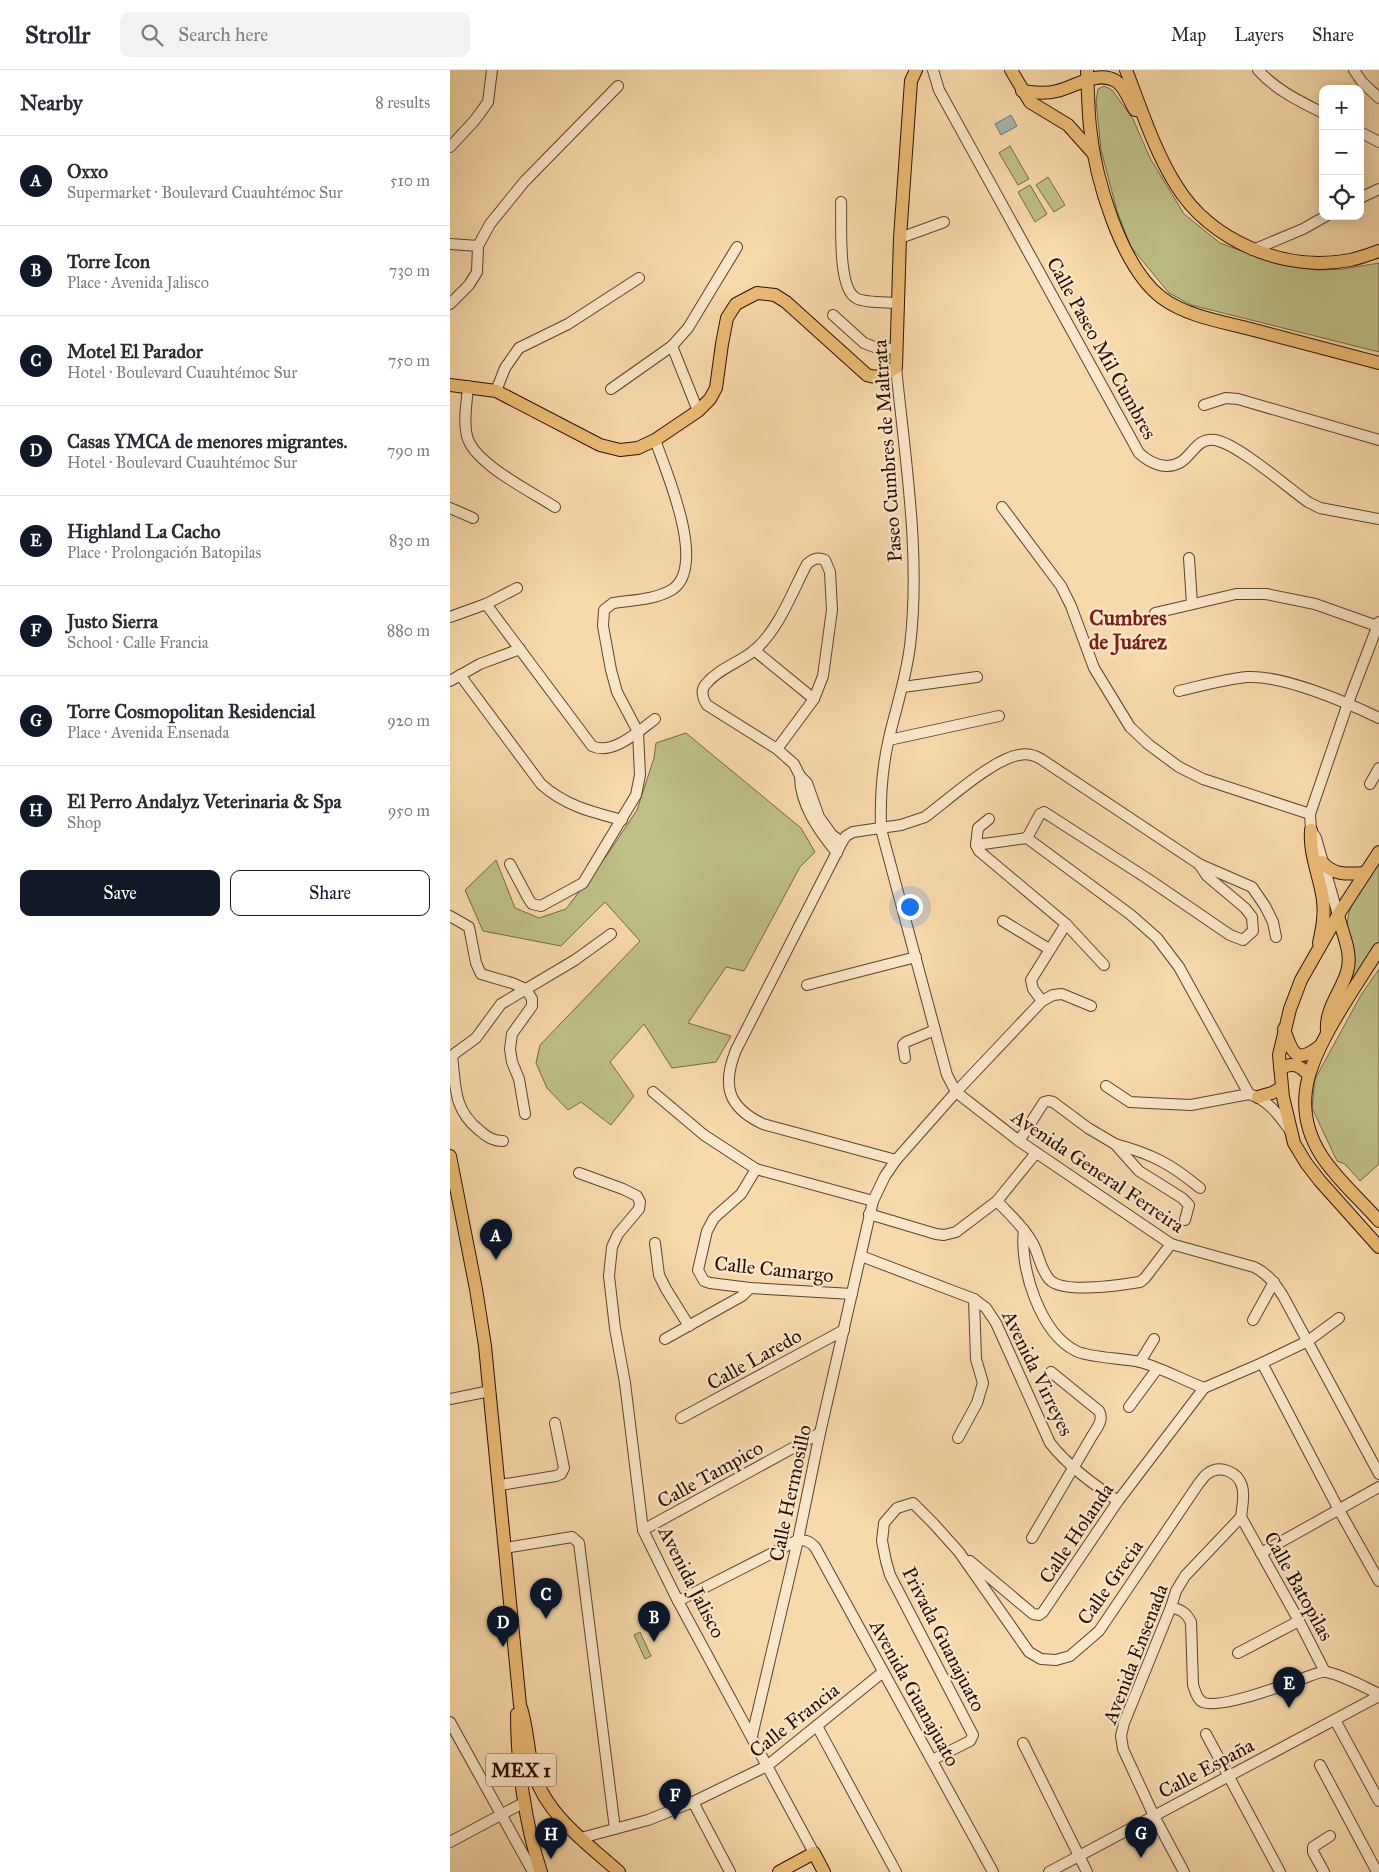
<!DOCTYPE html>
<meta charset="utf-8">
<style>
:root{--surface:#fff;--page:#f2f2f3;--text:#2b2b33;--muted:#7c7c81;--line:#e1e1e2;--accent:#111827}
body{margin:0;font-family:"IM FELL Great Primer",serif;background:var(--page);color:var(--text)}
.controls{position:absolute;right:15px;top:15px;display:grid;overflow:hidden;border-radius:10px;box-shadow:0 2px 12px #0003}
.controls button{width:45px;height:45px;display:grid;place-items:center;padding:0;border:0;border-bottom:1px solid var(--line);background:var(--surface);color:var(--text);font:25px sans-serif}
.you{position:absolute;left:459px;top:836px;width:18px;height:18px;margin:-12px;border:4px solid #fff;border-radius:50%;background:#1a73e8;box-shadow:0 0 0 8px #1a73e833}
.badge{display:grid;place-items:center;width:32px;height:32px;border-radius:50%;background:var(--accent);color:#fff;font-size:16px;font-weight:700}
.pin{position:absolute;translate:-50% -41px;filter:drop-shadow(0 1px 2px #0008)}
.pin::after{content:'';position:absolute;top:26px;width:18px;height:15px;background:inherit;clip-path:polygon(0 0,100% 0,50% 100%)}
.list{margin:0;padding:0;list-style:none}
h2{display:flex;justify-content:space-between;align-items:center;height:65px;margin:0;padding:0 20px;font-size:21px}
h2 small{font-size:16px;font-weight:400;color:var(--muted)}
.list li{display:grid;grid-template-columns:32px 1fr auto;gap:15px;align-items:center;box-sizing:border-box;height:90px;padding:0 20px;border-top:1px solid var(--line)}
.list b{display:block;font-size:19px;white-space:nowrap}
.list p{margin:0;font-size:16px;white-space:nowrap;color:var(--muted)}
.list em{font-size:16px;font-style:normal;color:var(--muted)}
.actions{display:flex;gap:10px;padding:15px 20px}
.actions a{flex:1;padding:11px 0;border:1px solid var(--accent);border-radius:10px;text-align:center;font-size:18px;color:var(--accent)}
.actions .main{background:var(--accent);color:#fff}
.icon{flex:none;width:28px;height:28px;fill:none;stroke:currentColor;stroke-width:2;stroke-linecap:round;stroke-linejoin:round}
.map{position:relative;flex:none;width:929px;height:1802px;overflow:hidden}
header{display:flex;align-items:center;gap:30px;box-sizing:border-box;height:70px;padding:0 25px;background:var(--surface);border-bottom:1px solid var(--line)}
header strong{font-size:24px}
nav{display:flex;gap:28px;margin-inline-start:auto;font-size:18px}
.search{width:350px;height:45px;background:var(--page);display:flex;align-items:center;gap:12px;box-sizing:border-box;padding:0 18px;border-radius:10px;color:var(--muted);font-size:19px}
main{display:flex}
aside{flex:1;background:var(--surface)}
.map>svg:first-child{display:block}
.green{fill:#bfbf88;stroke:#746746}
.water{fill:#a2b7b5;stroke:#71746f}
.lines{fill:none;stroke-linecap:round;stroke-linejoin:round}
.minor-casing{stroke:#5c422e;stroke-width:12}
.major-casing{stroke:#280f05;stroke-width:14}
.minor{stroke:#fae6c8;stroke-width:10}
.major{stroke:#ecbc76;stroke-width:12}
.labels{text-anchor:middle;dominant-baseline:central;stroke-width:4.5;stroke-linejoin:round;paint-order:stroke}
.shield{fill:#fae6c8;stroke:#675040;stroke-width:1}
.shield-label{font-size:19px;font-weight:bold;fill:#280f05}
.street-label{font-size:20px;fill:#280f05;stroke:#fae6c8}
.neighbourhood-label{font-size:21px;font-weight:bold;fill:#7a1f14;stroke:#fae6c8}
</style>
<header>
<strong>Strollr</strong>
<div class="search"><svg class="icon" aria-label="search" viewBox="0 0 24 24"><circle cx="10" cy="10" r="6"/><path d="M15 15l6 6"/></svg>Search here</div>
<nav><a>Map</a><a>Layers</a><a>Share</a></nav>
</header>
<main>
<aside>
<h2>Nearby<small>8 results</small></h2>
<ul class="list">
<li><span class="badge">A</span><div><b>Oxxo</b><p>Supermarket · Boulevard Cuauhtémoc Sur</p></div><em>510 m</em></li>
<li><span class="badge">B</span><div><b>Torre Icon</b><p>Place · Avenida Jalisco</p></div><em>730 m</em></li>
<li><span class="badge">C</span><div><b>Motel El Parador</b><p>Hotel · Boulevard Cuauhtémoc Sur</p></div><em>750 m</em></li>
<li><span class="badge">D</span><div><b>Casas YMCA de menores migrantes.</b><p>Hotel · Boulevard Cuauhtémoc Sur</p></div><em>790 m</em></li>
<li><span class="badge">E</span><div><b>Highland La Cacho</b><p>Place · Prolongación Batopilas</p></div><em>830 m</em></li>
<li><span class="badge">F</span><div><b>Justo Sierra</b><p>School · Calle Francia</p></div><em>880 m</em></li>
<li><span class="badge">G</span><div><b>Torre Cosmopolitan Residencial</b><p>Place · Avenida Ensenada</p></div><em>920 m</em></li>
<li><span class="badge">H</span><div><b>El Perro Andalyz Veterinaria &amp; Spa</b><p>Shop</p></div><em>950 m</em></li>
</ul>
<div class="actions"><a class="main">Save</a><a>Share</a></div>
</aside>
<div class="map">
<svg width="929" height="1802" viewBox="0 0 929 1802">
<rect width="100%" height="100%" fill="#f8d9ab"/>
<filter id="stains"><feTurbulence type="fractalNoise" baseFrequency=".004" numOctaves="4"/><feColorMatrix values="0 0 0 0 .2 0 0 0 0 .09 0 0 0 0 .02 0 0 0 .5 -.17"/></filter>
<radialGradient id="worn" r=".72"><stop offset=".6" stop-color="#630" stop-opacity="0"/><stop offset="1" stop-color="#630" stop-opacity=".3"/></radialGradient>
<g class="green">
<path d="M654,16L662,20L683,49L700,88L734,144L770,173L827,194L867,200L893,199L929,193V282L741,235L719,223L681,177L667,141L651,80L646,31L648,19Z"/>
<path d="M560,76L579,109L568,115L549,83Z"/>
<path d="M598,107L615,135L604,142L586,115Z"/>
<path d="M580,115L597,144L585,152L568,122Z"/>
<path d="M236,663L351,758L365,782L350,797L294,901L276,897L238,953L281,966L266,992L222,998L194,954L160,992L184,1026L161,1055L131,1032L118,1040L97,1018L86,993L90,975L190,871L155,832L111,876L33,861L15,820L46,790L65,838L89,848L116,839L157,785L187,740L204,688L206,673Z"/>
<path d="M929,789V872L893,922C897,911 904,896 904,885C904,870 895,862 898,847C902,827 918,807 929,789Z"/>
<path d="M929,899V1094L910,1111L895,1094L887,1091L862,1038L865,1009L911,925Z"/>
<path d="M190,1562L201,1586L195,1589L184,1565Z"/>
</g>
<path class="water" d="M561,45L567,56L551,65L545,54Z"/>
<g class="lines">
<g class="minor-casing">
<g id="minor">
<path d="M483,0L489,20L689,383C700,393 716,401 731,392C743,384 748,367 765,370C788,374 837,417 858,432L870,438L929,449"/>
<path d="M808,0C826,20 849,31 873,43"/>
<path d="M904,0L912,12L929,28"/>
<path d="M910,62L929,72"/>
<path d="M0,77L25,50L38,32L42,0"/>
<path d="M910,128L929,119"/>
<path d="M391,132C392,151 387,218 406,228C414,233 437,232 448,233"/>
<path d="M450,168L494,152"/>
<path d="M0,174L28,176"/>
<path d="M803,180L853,159L876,146"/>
<path d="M0,234L19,215L27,202L28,176L40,154L74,112L168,16"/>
<path d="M383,245L414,273L427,278L446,279"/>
<path d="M222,276L248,341"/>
<path d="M446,297C455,389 471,484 460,576C456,608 446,638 439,668C432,698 430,728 431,759L497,1005L506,1022L569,1071L721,1174L804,1197C817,1203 825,1213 833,1226L929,1404"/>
<path d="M18,316C17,332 13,351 17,366C23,393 82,422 105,437"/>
<path d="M161,319L222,276L238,258L287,177"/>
<path d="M46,321L55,298L69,278L118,254L189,208"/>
<path d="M754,335L776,328L788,329L929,370"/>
<path d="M552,437L611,516L621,536L644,598L680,657L698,674L729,697L753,709L860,744"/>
<path d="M0,438L23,448"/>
<path d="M739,488L742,534"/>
<path d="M36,534L142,676C162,686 189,661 205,649"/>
<path d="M705,543L786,524H816L865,534L927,556"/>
<path d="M0,547L36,534L67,518"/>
<path d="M304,580L364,629"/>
<path d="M10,605L91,714C114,735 141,742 172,750"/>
<path d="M0,611L30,594L70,579"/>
<path d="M453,617L527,607"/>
<path d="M729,621C751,616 775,609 797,607C833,605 896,632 929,648"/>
<path d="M439,670L549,646"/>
<path d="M327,679L364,629L373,606L382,540L380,502L375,490C367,487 363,489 357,494C342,522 330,557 306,579C291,592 269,598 256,614C250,620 253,629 257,635L327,679L344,694L350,706L357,713L369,747L382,765L392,772"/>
<path d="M350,706C350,735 369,761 387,783"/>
<path d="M920,714L929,698"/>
<path d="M577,768L590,744L594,742L698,809L780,865L793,870L803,861L802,847L795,838L757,806L749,794"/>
<path d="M526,775L528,758L539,749"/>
<path d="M60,794L78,828L82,834L91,836L133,813L186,725L190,705L188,662L167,622L161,600L153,556L154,540L163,533C182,530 206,530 223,519C257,495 216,401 205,370"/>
<path d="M888,845L866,768L861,760L860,744L898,633L929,552"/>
<path d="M0,846L19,857L26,893L31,904L62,913L76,919L82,929V936L62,964L60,979L62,992L69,1009L75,1044"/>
<path d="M553,851L599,879"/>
<path d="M654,895L616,854L529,781L526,775L577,768L681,845L707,868L729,897L799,1024"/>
<path d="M357,915L466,887"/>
<path d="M592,931L583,919L581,910L616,854"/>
<path d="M2,986C6,1017 3,1039 29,1060C37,1067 43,1071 53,1071"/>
<path d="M0,987L26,968L51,934L125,890L161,864"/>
<path d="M455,988L453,975L456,972L485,960"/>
<path d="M656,1016L680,1032L699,1033L741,1035L799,1024C818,1030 828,1044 839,1059"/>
<path d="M203,1022L254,1065L306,1099L423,1131"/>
<path d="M569,1071L594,1032L598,1031L603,1032L638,1058L665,1074L689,1101L732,1128L739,1135L735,1150"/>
<path d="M665,1074C702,1084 721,1094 750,1118"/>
<path d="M446,1090L313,1054C277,1037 272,1015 286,980L392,772L396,766L403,762L451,755L475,747C498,730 543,689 569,685C577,683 584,685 591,689L749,794L802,817L815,836L823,852L826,867"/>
<path d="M306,1099L291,1124L264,1148L257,1161L248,1200L254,1211L260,1213L300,1218L402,1224"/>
<path d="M129,1103L173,1119L187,1126L190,1132L189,1139L168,1164L162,1177L159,1206L165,1258L175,1313L193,1460L228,1531L364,1783"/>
<path d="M547,1131C559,1144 573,1156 582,1172C589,1183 590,1200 600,1210C614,1224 671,1215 690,1212L695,1208L721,1174"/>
<path d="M419,1144L486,1164L494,1165L506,1162L547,1131L586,1083"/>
<path d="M574,1160C569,1197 590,1263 626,1281C640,1288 673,1288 690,1292C712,1298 733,1310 754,1318L812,1293L858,1271L889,1248"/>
<path d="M205,1173L209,1205L216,1219L239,1256"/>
<path d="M411,1186L524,1229L536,1238L546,1253L600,1373C618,1396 643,1414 668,1431"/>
<path d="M803,1250L824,1212"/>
<path d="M215,1269L292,1226L300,1218"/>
<path d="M690,1292L704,1269"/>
<path d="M812,1293L889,1440L929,1511"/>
<path d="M0,1329L40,1321"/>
<path d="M679,1337L707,1299"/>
<path d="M231,1348L394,1260"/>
<path d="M508,1368L527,1333L533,1313L526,1289L524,1229"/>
<path d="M50,1415L106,1406L111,1404L114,1398L105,1353"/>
<path d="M791,1447L849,1551L875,1602"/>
<path d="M193,1460L370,1363"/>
<path d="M582,1468L642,1366C647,1358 654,1350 649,1341L601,1302"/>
<path d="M55,1478L122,1467L129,1473L165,1759"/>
<path d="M811,1483L929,1417"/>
<path d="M520,1491L583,1544L589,1545L593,1542L668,1431L754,1318"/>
<path d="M228,1531L348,1470C356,1470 359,1471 365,1477L543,1802"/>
<path d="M721,1537C731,1540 736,1542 741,1552L743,1615C745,1620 746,1627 751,1631C764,1642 837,1614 854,1608C860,1606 870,1601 876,1602C893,1605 914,1617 929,1624"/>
<path d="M788,1583L849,1551"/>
<path d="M885,1650L929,1731"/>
<path d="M0,1652L83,1802"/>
<path d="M367,1656L446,1802"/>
<path d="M756,1664L830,1802"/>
<path d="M302,1666L348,1470L370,1363L423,1131L435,1106L446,1090L506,1022L592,931L603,925L612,924L641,936"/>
<path d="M573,1673L637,1802"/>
<path d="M482,1690L520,1671L523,1665L440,1505L436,1491L432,1471L434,1453L447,1438L463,1433L483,1453L509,1482L579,1582L591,1589L606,1590L620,1586L649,1561L749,1413C752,1410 754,1406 757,1404C770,1394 788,1402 792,1416C795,1425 792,1438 791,1447"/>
<path d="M870,1695L927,1802"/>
<path d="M243,1732L280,1802"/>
<path d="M131,1768L198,1750L243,1732L317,1696L433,1602"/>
<path d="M0,1772L75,1732"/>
<path d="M599,1802L929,1626"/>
<path d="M734,1802L704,1746L673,1679L671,1666L674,1653L721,1537L726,1521L735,1506L791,1447"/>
<path d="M874,1802L863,1782V1777L880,1766"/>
</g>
</g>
<g class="major-casing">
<g id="major">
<path d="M561,0L580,32L618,55L643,83"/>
<path d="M637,0C638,19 638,38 640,57C645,107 670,196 712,228C738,247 774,252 804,260C846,271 887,282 929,293"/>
<path d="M676,0C691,38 704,80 726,115C760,171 835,203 900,190C910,188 920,184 929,181"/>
<path d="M572,21C584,23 596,24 607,21C625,17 647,0 666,11C675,17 679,30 685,40"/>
<path d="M0,315L46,321L150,375L170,380L188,378L205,370L248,341L260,329L266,318L272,274L277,248L286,234L307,223L325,225L336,232L417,305C429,309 436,305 446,297L450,168L461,11L466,0"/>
<path d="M861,760C859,784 870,807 873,830C875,845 872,859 869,873"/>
<path d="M929,782L888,845L851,910L840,939L829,985L833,1027L844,1073L856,1093L870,1111L929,1177"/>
<path d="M872,792C884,806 898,804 915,803"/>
<path d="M929,879C907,915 861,978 856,1020C853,1043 859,1066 871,1085C887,1110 910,1129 929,1151"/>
<path d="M834,959C842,983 846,995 870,976"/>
<path d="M877,961C875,939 891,922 897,902C903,883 892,863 888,845"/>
<path d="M830,998C844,992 849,995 859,1005"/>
<path d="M808,1027L822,1023L831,1018"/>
<path d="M0,1086L26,1219L35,1276L70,1635C78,1657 77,1681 84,1703C96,1745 138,1774 169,1802"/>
<path d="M67,1644C67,1695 75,1754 91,1802"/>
<path d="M329,1802L364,1783L374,1802"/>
</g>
</g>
<use href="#minor" class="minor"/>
<use href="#major" class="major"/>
</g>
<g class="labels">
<rect class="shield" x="36" y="1683.5" width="70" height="33" rx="4"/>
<g class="shield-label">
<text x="71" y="1700">MEX 1</text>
</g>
<g class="street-label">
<text transform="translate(652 278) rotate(61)">Calle Paseo Mil Cumbres</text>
<text transform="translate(437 381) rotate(-94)">Paseo Cumbres de Maltrata</text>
<text transform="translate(648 1101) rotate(34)">Avenida General Ferreira</text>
<text transform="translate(324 1199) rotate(6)">Calle Camargo</text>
<text transform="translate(304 1289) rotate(-29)">Calle Laredo</text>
<text transform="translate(588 1303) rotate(64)">Avenida Virreyes</text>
<text transform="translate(260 1404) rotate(-29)">Calle Tampico</text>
<text transform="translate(340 1423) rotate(-78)">Calle Hermosillo</text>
<text transform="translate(626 1463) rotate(-56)">Calle Holanda</text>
<text transform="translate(242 1512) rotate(63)">Avenida Jalisco</text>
<text transform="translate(660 1512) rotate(-55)">Calle Grecia</text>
<text transform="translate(849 1516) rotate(61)">Calle Batopilas</text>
<text transform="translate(494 1569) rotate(63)">Privada Guanajuato</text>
<text transform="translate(685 1584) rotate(-69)">Avenida Ensenada</text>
<text transform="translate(465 1623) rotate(61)">Avenida Guanajuato</text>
<text transform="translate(344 1650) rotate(-38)">Calle Francia</text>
<text transform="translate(756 1698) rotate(-28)">Calle España</text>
</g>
<g class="neighbourhood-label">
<text x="678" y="548">Cumbres<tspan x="678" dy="24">de Juárez</tspan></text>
</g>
</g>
<rect width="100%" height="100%" filter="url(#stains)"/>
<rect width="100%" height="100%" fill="url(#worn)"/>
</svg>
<div class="controls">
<button>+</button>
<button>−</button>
<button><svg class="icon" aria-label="locate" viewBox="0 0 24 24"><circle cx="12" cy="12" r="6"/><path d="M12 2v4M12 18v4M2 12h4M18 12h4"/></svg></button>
</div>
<div class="you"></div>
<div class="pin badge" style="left:46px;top:1190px">A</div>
<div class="pin badge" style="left:204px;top:1572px">B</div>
<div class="pin badge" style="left:96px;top:1549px">C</div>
<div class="pin badge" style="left:53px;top:1577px">D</div>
<div class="pin badge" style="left:839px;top:1638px">E</div>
<div class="pin badge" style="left:225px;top:1750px">F</div>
<div class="pin badge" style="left:691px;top:1788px">G</div>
<div class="pin badge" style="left:101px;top:1789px">H</div>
</div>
</main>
